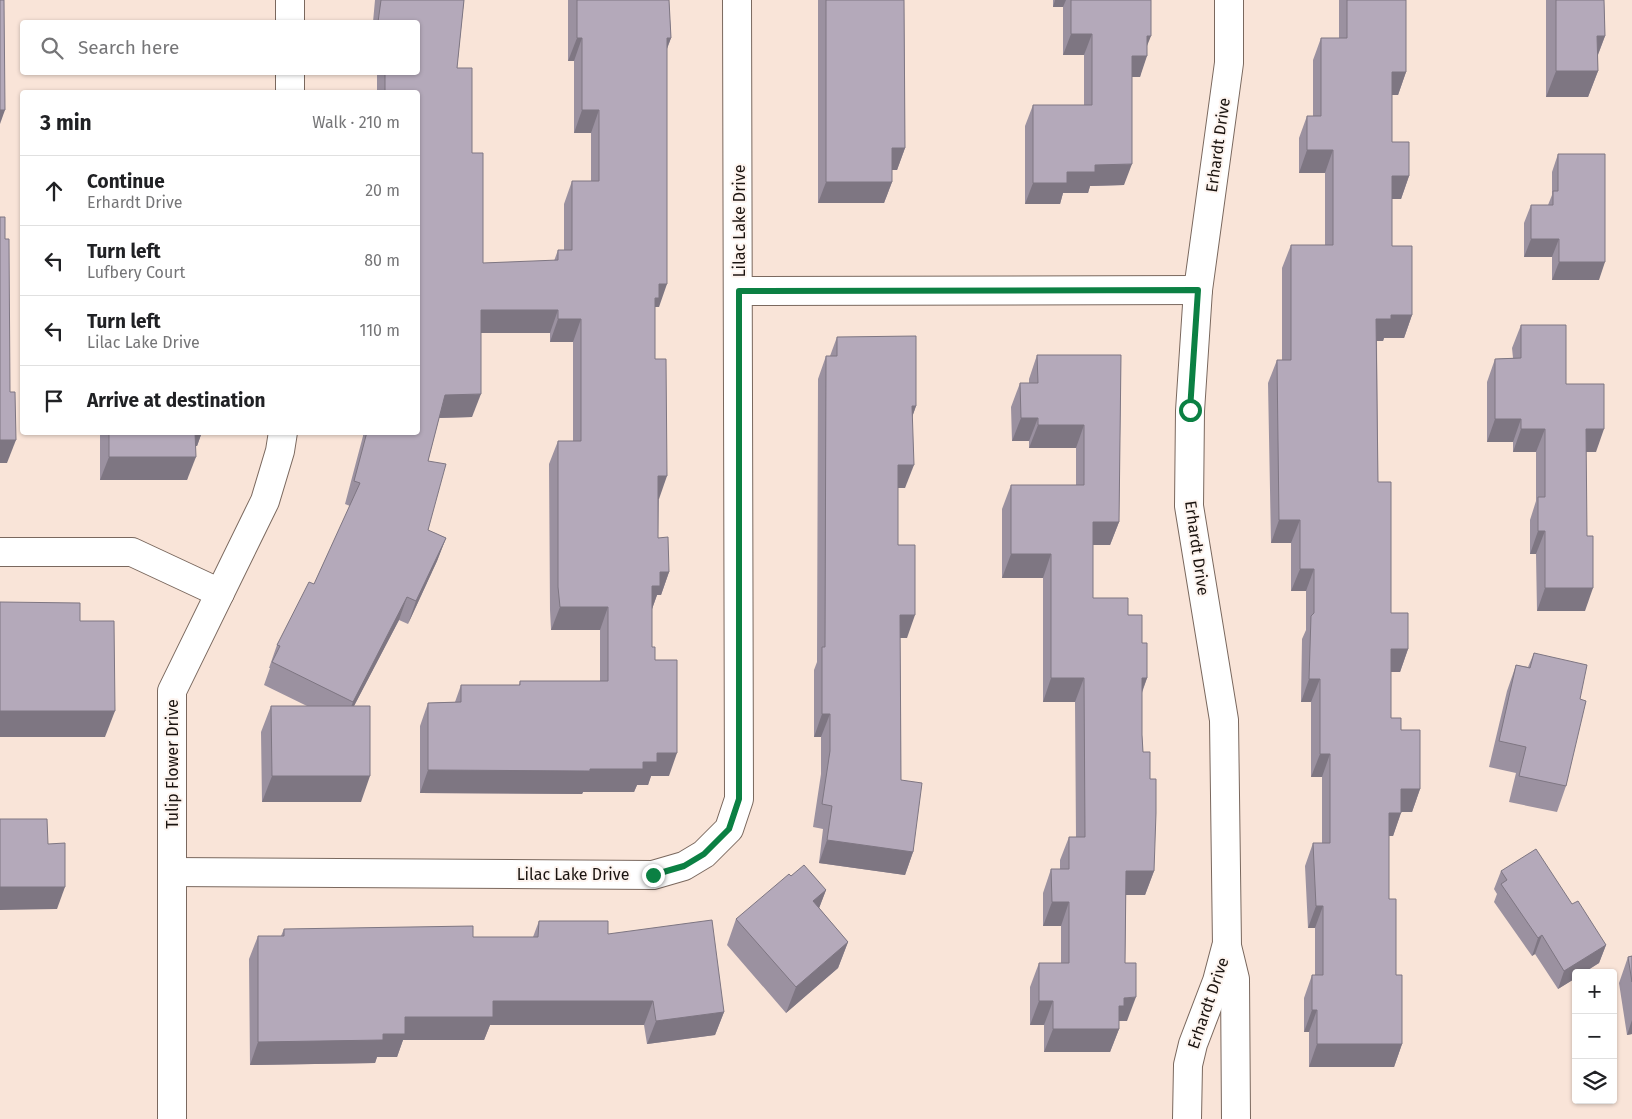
<!DOCTYPE html>
<meta charset="utf-8">
<style>
:root{--surface:#fff;--page:#f2f2f2;--text:#202124;--muted:#757577;--line:#e0e0e0}
body{margin:0;font-family:"Fira Sans",sans-serif;background:var(--page);color:var(--text)}
.controls{position:absolute;right:15px;bottom:15px;display:grid;overflow:hidden;border-radius:5px;box-shadow:0 1px 4px #0004}
.controls button{width:45px;height:45px;display:grid;place-items:center;padding:0;border:0;border-bottom:1px solid var(--line);background:var(--surface);color:var(--text);font:25px sans-serif}
.stop{position:absolute;width:15px;height:15px;margin:-11px;border:4px solid #0b8043;border-radius:50%;background:#fff}
.stop.end{background:#0b8043;border-color:#fff;box-shadow:0 1px 5px #0008}
.list{margin:0;padding:0;list-style:none}
h2{display:flex;justify-content:space-between;align-items:center;height:65px;margin:0;padding:0 20px;font-size:21px}
h2 small{font-size:16px;font-weight:400;color:var(--muted)}
.list li{display:grid;grid-template-columns:32px 1fr auto;gap:15px;align-items:center;box-sizing:border-box;height:70px;padding:0 20px;border-top:1px solid var(--line)}
.list b{display:block;font-size:19px;white-space:nowrap}
.list p{margin:0;font-size:16px;white-space:nowrap;color:var(--muted)}
.list em{font-size:16px;font-style:normal;color:var(--muted)}
.icon{flex:none;width:28px;height:28px;fill:none;stroke:currentColor;stroke-width:2;stroke-linecap:round;stroke-linejoin:round}
.map{position:relative;flex:none;width:1632px;height:1119px;overflow:hidden}
.search{position:absolute;background:var(--surface);box-shadow:0 1px 4px #0004;left:20px;top:20px;width:400px;height:55px;display:flex;align-items:center;gap:12px;box-sizing:border-box;padding:0 18px;border-radius:5px;color:var(--muted);font-size:19px}
.panel{position:absolute;background:var(--surface);box-shadow:0 1px 4px #0004;left:20px;top:90px;width:400px;height:345px;border-radius:5px}
.map>svg:first-child{display:block}
.lines{fill:none;stroke-linecap:round;stroke-linejoin:round}
.street-casing{stroke:#7a685e;stroke-width:30}
.street{stroke:#fff;stroke-width:28}
.wall{fill:#9b91a0}
.shaded-wall{fill:#7e7682}
.building{fill:#b4a9ba;stroke:#7e7682}
.route{stroke:#0b8043;stroke-width:6}
.labels{text-anchor:middle;dominant-baseline:central;stroke-width:4;stroke-linejoin:round;paint-order:stroke}
.street-label{font-size:16px;fill:#1a130f;stroke:#fdf4ef}
</style>
<div class="map">
<svg width="1632" height="1119" viewBox="0 0 1632 1119">
<rect width="100%" height="100%" fill="#f9e4d8"/>
<g class="lines">
<g class="street-casing">
<g id="street">
<path d="M1229,0V63L1198,290L1190,411L1189,506L1224,720L1227,946L1235,979L1236,1119"/>
<path d="M290,22V0"/>
<path d="M290,72V92"/>
<path d="M739,291L1198,290"/>
<path d="M0,552H132L220,593"/>
<path d="M172,872L653,875L684,866L704,854L729,829L739,799L737,0"/>
<path d="M172,1119V691L265,501L280,451L283,432"/>
<path d="M1187,1119L1188,1065L1193,1044L1217,981L1226,947"/>
</g>
</g>
<use href="#street" class="street"/>
</g>
<g class="wall">
<path d="M375,0H464L457,68L472,153L483,263L554,261L558,250H564V204L572,181H591V133H574V61H568V0H669L671,38L667,49L659,307H655V359L659,499L658,538L669,572L661,595H657L652,609V647L655,660L669,776H651L648,785H637L634,792H583L582,794L420,793V726L428,703L455,702L461,685H519L520,681H600V630H551L550,610L549,464L558,441H573V342H550V333H481L472,417L439,418L428,461V530L446,538L437,561L408,624L399,620L354,706L361,802H262L261,732L271,706H307L264,685L270,668H269L277,645L314,584L350,506L345,504L363,436V432H418V92H377V72H418V22H373Z"/>
<path d="M818,0H904L905,148L897,170H892V182L884,203H818Z"/>
<path d="M1053,0H1151L1147,45L1140,77H1132L1124,185L1090,186L1088,193H1063L1060,204H1025V126L1033,105H1084V55H1063V7H1053Z"/>
<path d="M1339,0H1406V72L1398,95H1392V142L1409,176L1401,199H1392V246L1412,315L1404,338H1384L1383,341H1377L1378,482L1391,613L1408,649L1400,672H1391V718L1401,730L1420,789L1412,812H1401L1393,836H1389V899L1402,1044L1394,1067H1309V1032H1304V998L1312,975H1315V928H1308L1305,866L1313,843H1322V777H1311V702H1301L1302,639L1306,630V591H1291V543H1271L1268,383L1277,360H1282V268L1291,245H1325V173H1299V138L1307,116H1313V60L1321,38H1339Z"/>
<path d="M1546,0H1604L1605,36L1598,55V71L1588,97H1546Z"/>
<path d="M1558,154L1599,280H1552V257H1524V223L1531,205H1548L1552,195V172Z"/>
<path d="M1521,325L1566,384L1596,452H1586L1585,611H1537L1536,554H1530V520L1536,501V452H1513V442H1487V382L1495,359L1513,358L1512,348Z"/>
<path d="M837,337L916,406L912,417L905,488H898V545L907,638H900L901,780L913,852L905,875L819,863L823,829L813,827L821,774V737H814V670L817,662L818,379L826,356H830Z"/>
<path d="M1037,355H1121L1119,522L1110,545H1093V598L1128,615L1142,643L1147,678L1142,693V735L1143,752L1150,779L1154,871L1145,895H1126L1125,963L1127,1021H1119V1029L1110,1052H1044V1025H1030V987L1039,963H1061V926H1043V893L1051,869H1060V860L1069,837H1076L1075,702H1043V578H1002V509L1011,485H1076V448H1029V441H1012L1011,407L1020,383H1029V379Z"/>
<path d="M100,432H202L197,446H195L187,480H100Z"/>
<path d="M1534,653L1580,699L1566,786L1557,812L1509,802L1516,773L1489,767L1507,691L1516,665L1528,667Z"/>
<path d="M1501,871L1572,904L1606,945L1599,963L1558,989L1535,954L1532,956L1494,902L1497,894L1494,889Z"/>
<path d="M791,876L826,890L819,908L848,942L838,968L786,1013L727,945L736,919Z"/>
<path d="M539,921L608,934L724,1012L715,1035L647,1044L644,1025H490L484,1040H403L397,1057H377L375,1063L250,1065L249,959L258,936H281L284,929L473,937H533Z"/>
<path d="M1632,956V1034L1627,1035L1619,983L1628,957Z"/>
</g>
<g class="shaded-wall">
<path d="M1055,0H1066L1063,7H1053Z"/>
<path d="M1071,34H1092L1084,55H1063Z"/>
<path d="M1147,36H1151L1143,56H1147L1140,77H1124L1132,56Z"/>
<path d="M1597,36H1605L1595,62Z"/>
<path d="M577,38H582L574,61H568Z"/>
<path d="M667,38H671L662,61Z"/>
<path d="M1556,71H1598L1588,97H1546Z"/>
<path d="M1392,72H1406L1398,95H1384Z"/>
<path d="M0,110H5L0,124Z"/>
<path d="M582,110H599L591,133H574Z"/>
<path d="M892,148H905L897,170H884Z"/>
<path d="M1307,150H1333L1325,173H1299Z"/>
<path d="M1132,164L1124,185L1090,186L1088,193H1063L1060,204H1025L1033,183L1067,172L1095,165Z"/>
<path d="M1392,176H1409L1401,199H1384Z"/>
<path d="M826,182H892L884,203H818Z"/>
<path d="M1531,239H1559L1552,257H1524Z"/>
<path d="M1559,262H1605L1599,280H1552Z"/>
<path d="M659,284H667L659,307H655L650,321Z"/>
<path d="M481,310H558L550,333H472Z"/>
<path d="M1391,315H1412L1404,338H1384L1383,341H1368L1376,319Z"/>
<path d="M558,319H581L573,342H550Z"/>
<path d="M481,394L472,417L437,418L445,395Z"/>
<path d="M912,406H916L908,429Z"/>
<path d="M1021,418H1038L1029,441H1012Z"/>
<path d="M1495,419H1521L1513,442H1487Z"/>
<path d="M1038,425H1084L1076,448H1029Z"/>
<path d="M1521,429H1545L1536,452H1513Z"/>
<path d="M1586,429H1604L1596,452H1577Z"/>
<path d="M191,432H202L197,446H186Z"/>
<path d="M0,440H16L7,463H0Z"/>
<path d="M109,457H196L187,480H100Z"/>
<path d="M898,465H914L905,488H889Z"/>
<path d="M658,476H667L659,499H650Z"/>
<path d="M1279,520H1300L1291,543H1271Z"/>
<path d="M1093,522H1119L1110,545H1084Z"/>
<path d="M1538,531H1545L1536,554H1530Z"/>
<path d="M446,538L437,561L408,624L416,601Z"/>
<path d="M1011,554H1051L1043,578H1002Z"/>
<path d="M1300,569H1314L1306,591H1291Z"/>
<path d="M660,572H669L661,595H657L652,609V586Z"/>
<path d="M1545,588H1593L1585,611H1537Z"/>
<path d="M407,597L399,620L344,725L353,702Z"/>
<path d="M560,607H608L600,630H551Z"/>
<path d="M900,615H915L907,638H892Z"/>
<path d="M1391,649H1408L1400,672H1382Z"/>
<path d="M1051,678H1084L1075,702H1043Z"/>
<path d="M1142,678H1147L1138,702Z"/>
<path d="M1309,679H1320L1311,702H1301Z"/>
<path d="M0,711H115L105,737H0Z"/>
<path d="M822,714H830L821,737H814Z"/>
<path d="M657,753H677L669,776H651L648,785H637L634,792H583L582,794L420,793L428,770L590,769L643,762Z"/>
<path d="M1320,754H1330L1322,777H1311Z"/>
<path d="M272,776H370L361,802H262Z"/>
<path d="M1401,789H1420L1412,812H1393Z"/>
<path d="M1389,813H1401L1393,836H1381Z"/>
<path d="M827,840L913,852L905,875L819,863Z"/>
<path d="M1126,871H1154L1145,895H1118Z"/>
<path d="M0,887H65L57,909L0,910Z"/>
<path d="M826,890L816,916L813,901Z"/>
<path d="M1052,902H1069L1061,926H1043Z"/>
<path d="M1316,906H1323L1315,928H1308Z"/>
<path d="M1542,935L1535,954L1532,956L1538,938Z"/>
<path d="M848,942L838,968L786,1013L796,987Z"/>
<path d="M1606,945L1599,963L1583,973H1576V978L1558,989L1564,971Z"/>
<path d="M1136,997L1127,1021H1118L1119,1029L1110,1052H1044L1053,1029L1119,1006L1124,998Z"/>
<path d="M493,1001H653L644,1025H490L484,1040H403L397,1057H377L375,1063L250,1065L258,1042L383,1034L405,1017Z"/>
<path d="M1039,1001H1053L1044,1025H1030Z"/>
<path d="M1312,1010H1317L1309,1032H1304Z"/>
<path d="M724,1012L715,1035L647,1044L656,1021Z"/>
<path d="M1632,1020V1034L1627,1035Z"/>
<path d="M1317,1044H1402L1394,1067H1309Z"/>
</g>
<g class="building">
<path d="M0,0H4L5,110H0Z"/>
<path d="M381,0H464L457,68H472V153H483V263L558,260V250H572V181H599V110H582V38H577V0H669L671,38H667V284H659V298H655V359H666L667,476H658V538L668,537L669,572H660V586H652V647H655V660H677V753H657V762H643V769H590V771L428,770V703L461,702V685H520V681H608V607H560L558,587V441H581V319H558V310H481V394L445,395L428,461L446,464L428,530L446,538L416,601L407,597L353,702L272,662L280,646L277,645L309,582L314,584L360,483L354,481L367,432H418V92H385V72H418V22H378Z"/>
<path d="M826,0H904L905,148H892V182H826Z"/>
<path d="M1071,0H1151V36H1147V56H1132V164L1095,165V172H1067V183H1033V105H1092V34H1071Z"/>
<path d="M1347,0H1406V72H1392V142H1409V176H1392V246H1412V315H1391V319H1376L1378,482H1391V613H1408V649H1391V718H1401V730H1420V789H1401V813H1389V899H1396V975H1402V1044H1317V1010H1312V975H1323V906H1316L1313,843H1330V754H1320V679H1309L1311,616L1314,613V569H1300V520H1279L1277,360H1291V245H1333V150H1307V116H1321V38H1347Z"/>
<path d="M1556,0H1604L1605,36H1597L1598,71H1556Z"/>
<path d="M1558,154H1605V262H1559V239H1531V205H1553V191H1558Z"/>
<path d="M0,217H5V239H9L10,392H15L16,440H0Z"/>
<path d="M1521,325H1566V384H1604V429H1586L1587,536H1593V588H1545V531H1538V497H1545V429H1521V419H1495V359L1521,358Z"/>
<path d="M916,336V406H912L914,465H898V545H915V615H900L901,780L922,783L913,852L827,840L832,806L822,804L830,751V714H822V647H825L826,356H837V337Z"/>
<path d="M1037,355H1121L1119,522H1093V598H1128V615H1142V643H1147V678H1142V735L1143,752H1150V779H1156V813L1154,871H1126L1125,963H1136V997L1124,998V1006H1119V1029H1053V1001H1039V963H1069V902H1052L1051,869H1069V837H1085L1084,678H1051V554H1011V485H1084V425H1038V418H1021L1020,383H1038Z"/>
<path d="M109,432H195L196,457H109Z"/>
<path d="M0,602L80,603V621H114L115,711H0Z"/>
<path d="M1534,653L1587,665L1580,699L1586,701L1566,786L1519,776L1526,747L1499,741L1516,665L1530,668Z"/>
<path d="M271,706H370V776H272Z"/>
<path d="M0,819H47L48,844L65,843V887H0Z"/>
<path d="M1536,849L1572,904L1578,901L1606,945L1564,971L1542,935L1538,938L1501,884L1507,880L1501,871Z"/>
<path d="M804,865L826,890L813,901L848,942L796,987L736,919L789,874L791,876Z"/>
<path d="M712,920L724,1012L656,1021L653,1001H493V1017H405V1034H383V1040L258,1042V936H284V929L473,926V937H538L539,921H608V934Z"/>
<path d="M1632,956V982L1628,957Z"/>
</g>
<g class="lines">
<path class="route" d="M653,875L684,866L704,854L729,829L739,799V291L1198,290L1190,410"/>
</g>
<g class="labels">
<g class="street-label">
<text transform="translate(1218 145) rotate(-82)">Erhardt Drive</text>
<text transform="translate(739 221) rotate(-90)">Lilac Lake Drive</text>
<text transform="translate(1197 548) rotate(82)">Erhardt Drive</text>
<text transform="translate(172 764) rotate(-90)">Tulip Flower Drive</text>
<text x="573" y="874">Lilac Lake Drive</text>
<text transform="translate(1208 1003) rotate(-71)">Erhardt Drive</text>
</g>
</g>
</svg>
<div class="controls">
<button>+</button>
<button>−</button>
<button><svg class="icon" aria-label="layers" viewBox="0 0 24 24"><path d="M12 4l9 5-9 5-9-5zM3 14l9 5 9-5"/></svg></button>
</div>
<div class="stop" style="left:1190px;top:410px"></div>
<div class="stop end" style="left:653px;top:875px"></div>
<div class="search"><svg class="icon" aria-label="search" viewBox="0 0 24 24"><circle cx="10" cy="10" r="6"/><path d="M15 15l6 6"/></svg>Search here</div>
<section class="panel">
<h2>3 min<small>Walk · 210 m</small></h2>
<ul class="list">
<li><svg class="icon" aria-label="ahead" viewBox="0 0 24 24"><path d="M12 20V5M6 11l6-6 6 6"/></svg><div><b>Continue</b><p>Erhardt Drive</p></div><em>20 m</em></li>
<li><svg class="icon" aria-label="left" viewBox="0 0 24 24"><path d="M17 20v-9H6M10 6l-5 5 5 5"/></svg><div><b>Turn left</b><p>Lufbery Court</p></div><em>80 m</em></li>
<li><svg class="icon" aria-label="left" viewBox="0 0 24 24"><path d="M17 20v-9H6M10 6l-5 5 5 5"/></svg><div><b>Turn left</b><p>Lilac Lake Drive</p></div><em>110 m</em></li>
<li><svg class="icon" aria-label="arrive" viewBox="0 0 24 24"><path d="M6 21V4h12l-3 4 3 4H6"/></svg><div><b>Arrive at destination</b></div></li>
</ul>
</section>
</div>
